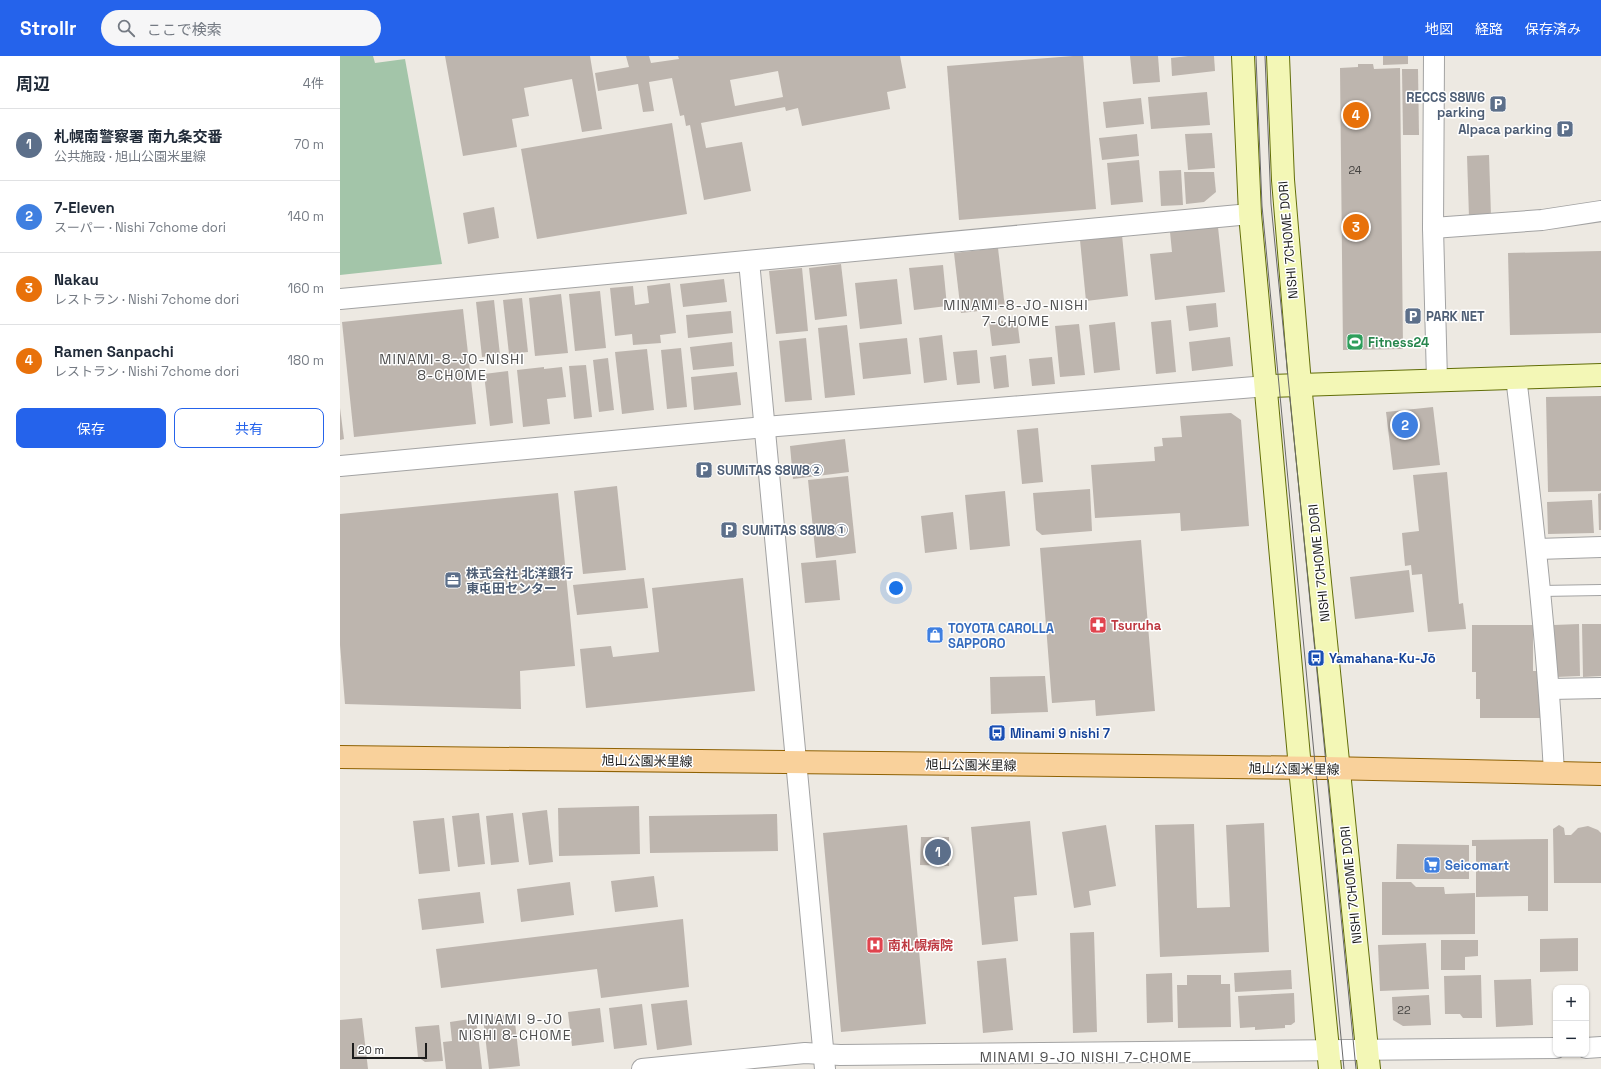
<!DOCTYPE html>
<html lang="ja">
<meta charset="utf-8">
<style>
:root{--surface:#fff;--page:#f6f6f7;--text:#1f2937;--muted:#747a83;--line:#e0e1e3;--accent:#2563eb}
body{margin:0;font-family:"Space Grotesk","Noto Sans JP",sans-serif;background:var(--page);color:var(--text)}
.controls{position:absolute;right:12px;bottom:12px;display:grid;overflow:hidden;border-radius:8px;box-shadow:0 1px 3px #0004}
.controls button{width:36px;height:36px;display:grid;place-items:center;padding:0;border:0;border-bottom:1px solid var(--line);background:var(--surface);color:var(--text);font:20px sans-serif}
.scale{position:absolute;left:12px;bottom:10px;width:75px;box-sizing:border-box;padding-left:4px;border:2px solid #1c1c1c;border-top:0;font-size:11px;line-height:14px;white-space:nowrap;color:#1c1c1c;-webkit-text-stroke:3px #fff;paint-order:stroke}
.you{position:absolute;left:556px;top:532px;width:14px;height:14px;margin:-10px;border:3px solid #fff;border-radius:50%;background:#1a73e8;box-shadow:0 0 0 6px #1a73e833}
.badge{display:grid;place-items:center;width:26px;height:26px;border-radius:50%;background:var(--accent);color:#fff;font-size:13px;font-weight:700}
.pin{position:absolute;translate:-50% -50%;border:2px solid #fff;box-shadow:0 1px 4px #0006}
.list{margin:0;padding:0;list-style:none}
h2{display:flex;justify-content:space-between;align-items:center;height:52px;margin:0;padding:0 16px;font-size:17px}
h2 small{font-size:13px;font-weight:400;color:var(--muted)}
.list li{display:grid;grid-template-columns:26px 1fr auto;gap:12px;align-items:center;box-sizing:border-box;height:72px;padding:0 16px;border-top:1px solid var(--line)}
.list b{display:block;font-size:15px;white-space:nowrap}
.list p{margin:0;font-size:13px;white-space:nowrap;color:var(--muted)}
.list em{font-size:13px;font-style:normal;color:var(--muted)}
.actions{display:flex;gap:8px;padding:12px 16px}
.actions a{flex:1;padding:9px 0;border:1px solid var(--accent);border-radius:8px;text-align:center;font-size:14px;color:var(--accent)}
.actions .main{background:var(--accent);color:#fff}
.icon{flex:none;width:22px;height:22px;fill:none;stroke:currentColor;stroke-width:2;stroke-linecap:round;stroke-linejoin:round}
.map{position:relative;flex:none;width:1261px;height:1013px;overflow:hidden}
header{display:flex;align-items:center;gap:24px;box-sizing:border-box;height:56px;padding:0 20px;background:var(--accent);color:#fff}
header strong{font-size:19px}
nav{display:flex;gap:22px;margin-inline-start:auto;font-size:14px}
.search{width:280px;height:36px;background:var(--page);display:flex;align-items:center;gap:10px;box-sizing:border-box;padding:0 14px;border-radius:22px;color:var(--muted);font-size:15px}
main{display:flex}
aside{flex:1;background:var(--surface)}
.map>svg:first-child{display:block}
.cemetery{fill:#a3c5a9}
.building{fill:#bdb5ae;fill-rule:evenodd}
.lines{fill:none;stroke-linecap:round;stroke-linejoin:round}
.lane-casing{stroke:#a3a3a3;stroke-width:12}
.street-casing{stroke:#a3a3a3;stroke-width:22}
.secondary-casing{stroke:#626e08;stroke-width:24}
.primary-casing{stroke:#8f6204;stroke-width:24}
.lane{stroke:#fff;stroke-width:10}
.street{stroke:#fff;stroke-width:20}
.secondary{stroke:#f3f7b6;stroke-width:22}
.primary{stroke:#f9d19b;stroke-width:22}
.tram{stroke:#6a6a6a;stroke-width:1}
.labels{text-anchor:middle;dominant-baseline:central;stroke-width:3;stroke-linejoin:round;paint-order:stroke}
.number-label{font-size:11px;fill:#444240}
.service-label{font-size:13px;font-weight:bold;fill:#4e5e75;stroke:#fff;text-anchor:start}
.street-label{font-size:13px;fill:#1c1c1c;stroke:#fff}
.leisure-label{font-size:13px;font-weight:bold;fill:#27864d;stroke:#fff;text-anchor:start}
.health-label{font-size:13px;font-weight:bold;fill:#be3a42;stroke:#fff;text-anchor:start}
.shop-label{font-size:13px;font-weight:bold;fill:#366cbe;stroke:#fff;text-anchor:start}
.transit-label{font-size:13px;font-weight:bold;fill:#164399;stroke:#fff;text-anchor:start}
.neighbourhood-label{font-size:14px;letter-spacing:1px;fill:#4f4f4f;stroke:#fff}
</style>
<header>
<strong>Strollr</strong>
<div class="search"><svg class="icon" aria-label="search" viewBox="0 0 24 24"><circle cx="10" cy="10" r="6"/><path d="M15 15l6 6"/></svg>ここで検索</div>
<nav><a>地図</a><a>経路</a><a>保存済み</a></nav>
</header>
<main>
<aside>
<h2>周辺<small>4件</small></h2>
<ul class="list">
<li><span class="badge" style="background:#5c6f8a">1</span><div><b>札幌南警察署 南九条交番</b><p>公共施設 · 旭山公園米里線</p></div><em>70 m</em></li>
<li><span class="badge" style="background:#3f7fe0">2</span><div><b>7-Eleven</b><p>スーパー · Nishi 7chome dori</p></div><em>140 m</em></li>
<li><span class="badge" style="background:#e8710a">3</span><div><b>Nakau</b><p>レストラン · Nishi 7chome dori</p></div><em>160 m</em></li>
<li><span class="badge" style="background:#e8710a">4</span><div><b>Ramen Sanpachi</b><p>レストラン · Nishi 7chome dori</p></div><em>180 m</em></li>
</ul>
<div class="actions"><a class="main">保存</a><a>共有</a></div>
</aside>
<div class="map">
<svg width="1261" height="1013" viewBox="0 0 1261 1013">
<rect width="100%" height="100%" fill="#ede9e2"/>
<path class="cemetery" d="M0,0H33L35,7L65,3L102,208L0,219Z"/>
<g class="building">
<path d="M105,0H250L262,73L242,76L232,23L184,32L189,60L172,63L177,91L123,100Z"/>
<path d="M286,0H309L311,7L339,3L338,0H560L566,32L547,36L550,53L462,70L458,52L446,55L445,51L361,67L366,92L402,86L411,135L364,144L350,69L346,70L344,59L340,60L332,22L309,26L314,55L303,56L298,28L258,35L255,17L289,11ZM438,15L443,41L395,50L390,24Z"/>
<path d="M733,0H743L756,153L619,164L607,10Z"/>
<path d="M790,0H818L820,26L793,28Z"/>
<path d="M848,0H874L875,15L832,20L831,2Z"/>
<path d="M1043,0H1068V8L1043,9Z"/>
<path d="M1018,8H1033L1034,13L1060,12L1063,293L1003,294L1000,12L1018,11Z"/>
<path d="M1062,13H1078L1079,79H1063Z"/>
<path d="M867,36L870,69L811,73L808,41Z"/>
<path d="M801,42L804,68L766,72L763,46Z"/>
<path d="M332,67L347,158L197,183L181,93Z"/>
<path d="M872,77L875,112L848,114L845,78Z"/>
<path d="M797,78L799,100L762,104L759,82Z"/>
<path d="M1149,99L1151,160L1129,161L1127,100Z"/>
<path d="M799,104L803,146L771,149L767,107Z"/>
<path d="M841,114L843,149L821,150L819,115Z"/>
<path d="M844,116H874L876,136L864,146L846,148Z"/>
<path d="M154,151L159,182L128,188L123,157Z"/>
<path d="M878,171L885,236L815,244L810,198L832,196L830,176Z"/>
<path d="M782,179L788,240L746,245L740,184Z"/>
<path d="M658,192L665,252L621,257L614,197Z"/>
<path d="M1261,195V277L1170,279L1168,197Z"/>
<path d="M501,208L507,260L475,264L469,212Z"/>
<path d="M603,209L607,250L574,254L569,212Z"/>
<path d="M462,212L468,275L436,278L429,215Z"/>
<path d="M384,223L387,246L343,251L340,228Z"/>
<path d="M557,223L562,268L520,273L515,227Z"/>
<path d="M330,227L336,277L320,279L321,287L293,289L292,278L275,280L270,232L293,230L295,249L309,247L307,230Z"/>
<path d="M260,235L266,292L235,295L229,238Z"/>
<path d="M221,238L228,297L195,300L189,242Z"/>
<path d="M182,242L188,296L169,298L163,244Z"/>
<path d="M154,244L160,299L142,301L136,246Z"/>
<path d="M876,247L878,271L849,275L846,250Z"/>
<path d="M123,253L136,368L14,381L2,266Z"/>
<path d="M391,255L393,277L348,282L346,259Z"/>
<path d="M677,263L680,287L652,290L649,266Z"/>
<path d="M831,264L836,316L816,318L811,266Z"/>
<path d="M775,266L780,314L754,317L749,269Z"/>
<path d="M739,268L745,319L720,321L715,270Z"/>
<path d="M507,269L515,339L485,342L478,272Z"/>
<path d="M602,279L607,324L584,327L579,282Z"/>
<path d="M890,281L893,310L852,315L849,286Z"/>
<path d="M466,282L472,344L445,346L439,285Z"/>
<path d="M567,282L571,318L523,323L519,287Z"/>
<path d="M392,286L394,310L353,314L350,291Z"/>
<path d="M341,292L347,351L327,353L321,294Z"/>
<path d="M307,293L314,354L282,358L275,296Z"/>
<path d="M637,294L640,327L617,329L613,296Z"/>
<path d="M666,299L669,331L654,333L650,301Z"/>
<path d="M712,301L715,328L692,330L689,303Z"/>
<path d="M268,302L274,354L259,356L253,304Z"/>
<path d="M246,309L252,361L234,363L229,310Z"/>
<path d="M204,311V313L222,311L226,341L207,343L210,368L183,371L177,314Z"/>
<path d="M168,315L173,367L150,370L144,318Z"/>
<path d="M397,316L401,349L354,354L351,321Z"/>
<path d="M1261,340V435L1208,436L1206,341Z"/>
<path d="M1093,351L1100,409L1053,414L1046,356Z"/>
<path d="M0,352L4,383L0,384Z"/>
<path d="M891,357L901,364L909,470L841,475L840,457L755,462L751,409L815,405L814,391L823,390L822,382L842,381L840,360Z"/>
<path d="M698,372L703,426L682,428L677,374Z"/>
<path d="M505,383L509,416L453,423L450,390Z"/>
<path d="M1107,416L1119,548L1123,547L1126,573L1088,576L1082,518L1072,519L1071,509L1065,510L1062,477L1079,475L1073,419Z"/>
<path d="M508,420L516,497L476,502L468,424Z"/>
<path d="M277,430L286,514L243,518L234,435Z"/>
<path d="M750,433L752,475L702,479L696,474L693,437Z"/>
<path d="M665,435L670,490L630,494L625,439Z"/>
<path d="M218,437L235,610L180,615L181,653L5,648L0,589V458Z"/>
<path d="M1261,437V474H1259L1258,438Z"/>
<path d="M1252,444L1254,477L1208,478L1207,446Z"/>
<path d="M613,456L617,493L585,497L581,460Z"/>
<path d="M801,484L815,655L756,660L755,644L712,647L700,492Z"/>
<path d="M496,504L500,544L465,547L461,507Z"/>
<path d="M1069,514L1074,556L1015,563L1010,521Z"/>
<path d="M304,522L308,552L237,559L233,529Z"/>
<path d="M403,522L415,635L246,652L240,593L271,590L273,601L319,596L312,532Z"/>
<path d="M1239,568L1240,620L1216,621L1214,569Z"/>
<path d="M1242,568H1261V620L1243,621Z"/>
<path d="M1132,569H1193V615H1201L1205,662H1140V643H1136V616H1132Z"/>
<path d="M705,620L708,656L651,658L650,621Z"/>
<path d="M299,750L300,798L219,800L218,752Z"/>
<path d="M207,754L213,806L189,809L182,757Z"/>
<path d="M139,757L145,808L118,811L112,760Z"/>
<path d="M173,757L179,806L151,809L146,760Z"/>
<path d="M437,758L438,795L310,797L309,760Z"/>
<path d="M104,762L110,815L79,818L73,765Z"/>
<path d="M690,765L697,839L674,841L678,885L642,889L631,771Z"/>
<path d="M924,767L929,896L820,901L815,769L854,768L857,852L890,851L886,769Z"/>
<path d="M567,769L586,968L501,976L483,777Z"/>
<path d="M766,769L776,830L749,835L751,849L734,852L722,776Z"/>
<path d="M1219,769L1224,772L1225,779H1231L1238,772L1248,770L1258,774L1261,777V827H1214L1213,773Z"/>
<path d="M581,781H609V810L580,809Z"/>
<path d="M1208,783V855H1188V840L1136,841V790H1132V784Z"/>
<path d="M1057,788L1129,789V823H1056Z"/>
<path d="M314,820L318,851L275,856L271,825Z"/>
<path d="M230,826L234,859L181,866L177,833Z"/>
<path d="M1042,826H1071L1076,831H1104L1105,838L1135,837V878L1042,879Z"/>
<path d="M140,836L144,867L82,874L78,843Z"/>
<path d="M343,863L349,931L261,942L257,913L101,932L96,893Z"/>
<path d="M754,876L757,976L733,977L730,877Z"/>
<path d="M1238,882V915L1200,916V883Z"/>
<path d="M1101,884H1138V900L1125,901V914H1101Z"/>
<path d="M1086,887L1089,933L1040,935L1038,889Z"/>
<path d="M666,902L673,974L643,977L637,905Z"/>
<path d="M951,914L952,933L895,936L894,917Z"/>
<path d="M832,917L833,966L807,967L806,918Z"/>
<path d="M847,919H881V928H890L891,971L838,972L837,929H847Z"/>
<path d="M1141,919L1142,962H1123L1120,958H1105L1104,920Z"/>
<path d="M1191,923L1193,969L1156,971L1154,924Z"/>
<path d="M954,937L955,966L951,969H945V972L915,974V971L900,972L898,940Z"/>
<path d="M1089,939L1091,969L1063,970L1053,964L1052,941Z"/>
<path d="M347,944L352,989L317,994L311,948Z"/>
<path d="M302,948L307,989L274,993L269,952Z"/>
<path d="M260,952L264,986L232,990L228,956Z"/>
<path d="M174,958L180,1010L149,1013L143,962Z"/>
<path d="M22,962L28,1013H0V964Z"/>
<path d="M136,962L142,1013H106L103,986L112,985L110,966Z"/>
<path d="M99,969L103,1005L85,1006L78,1001L75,971Z"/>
</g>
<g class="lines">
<g class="lane-casing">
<path id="lane" d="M1201,535L1261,534"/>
</g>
<g class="street-casing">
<g id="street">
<path d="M1094,0L1093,172L1097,324"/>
<path d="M1093,172L1202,164L1261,155"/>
<path d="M409,205L485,1013"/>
<path d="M0,243L910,158"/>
<path d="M1176,321C1192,453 1207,584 1214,717"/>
<path d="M0,410L425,371L927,330"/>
<path d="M1197,493L1261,491"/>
<path d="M1210,633L1261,632"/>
<path d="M1246,992L1261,991"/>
<path d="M302,1013L465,997L500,999L1216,992"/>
</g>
</g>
<g class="secondary-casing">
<g id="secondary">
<path d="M903,0L910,158L960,712L990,1013"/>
<path d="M938,0L943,124L960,328L1029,1013"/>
<path d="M927,330L1261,319"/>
</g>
</g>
<g class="primary-casing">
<path id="primary" d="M0,701L986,712L1261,718"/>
</g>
<use href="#lane" class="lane"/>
<use href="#street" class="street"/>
<use href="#secondary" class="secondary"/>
<use href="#primary" class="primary"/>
<g class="tram">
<path d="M916,0L922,150L1004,1013"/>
<path d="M925,0L931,148L1016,1013"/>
</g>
</g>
<defs>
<g id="parking-square" transform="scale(0.9)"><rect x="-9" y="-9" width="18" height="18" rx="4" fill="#5c6f8a" stroke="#fff"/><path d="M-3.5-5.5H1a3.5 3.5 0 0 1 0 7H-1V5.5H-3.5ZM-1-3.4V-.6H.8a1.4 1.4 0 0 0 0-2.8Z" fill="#fff"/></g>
<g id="stadium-square" transform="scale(0.9)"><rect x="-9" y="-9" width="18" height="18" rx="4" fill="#2e9e5b" stroke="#fff"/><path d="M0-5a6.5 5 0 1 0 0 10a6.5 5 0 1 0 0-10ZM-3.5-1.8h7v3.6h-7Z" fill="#fff"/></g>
<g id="office-square" transform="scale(0.9)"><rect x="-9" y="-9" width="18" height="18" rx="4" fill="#5c6f8a" stroke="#fff"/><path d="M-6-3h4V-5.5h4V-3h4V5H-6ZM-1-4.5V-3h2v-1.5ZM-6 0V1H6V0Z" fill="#fff"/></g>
<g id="pharmacy-square" transform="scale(0.9)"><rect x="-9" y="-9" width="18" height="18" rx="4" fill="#e0444e" stroke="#fff"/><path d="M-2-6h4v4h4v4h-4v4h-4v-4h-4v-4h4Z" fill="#fff"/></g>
<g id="shop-square" transform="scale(0.9)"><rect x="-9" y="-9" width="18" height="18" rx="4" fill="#3f7fe0" stroke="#fff"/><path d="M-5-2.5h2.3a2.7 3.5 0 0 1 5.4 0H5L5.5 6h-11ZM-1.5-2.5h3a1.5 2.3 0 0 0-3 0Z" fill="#fff"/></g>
<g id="bus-square" transform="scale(0.9)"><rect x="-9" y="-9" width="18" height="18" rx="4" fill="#1a4fb4" stroke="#fff"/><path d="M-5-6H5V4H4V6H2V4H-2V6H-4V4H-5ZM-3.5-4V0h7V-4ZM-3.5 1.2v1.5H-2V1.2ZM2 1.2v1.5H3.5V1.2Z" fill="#fff"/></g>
<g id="supermarket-square" transform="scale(0.9)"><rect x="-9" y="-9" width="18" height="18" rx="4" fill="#3f7fe0" stroke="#fff"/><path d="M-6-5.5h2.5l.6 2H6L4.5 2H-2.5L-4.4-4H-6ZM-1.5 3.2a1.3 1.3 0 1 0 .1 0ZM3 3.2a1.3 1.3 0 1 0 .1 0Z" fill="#fff"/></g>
<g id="hospital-square" transform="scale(0.9)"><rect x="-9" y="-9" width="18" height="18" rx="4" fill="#e0444e" stroke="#fff"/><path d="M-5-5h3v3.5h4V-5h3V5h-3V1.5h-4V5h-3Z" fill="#fff"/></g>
</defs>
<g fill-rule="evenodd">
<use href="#parking-square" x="1158" y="48"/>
<use href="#parking-square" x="1225" y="73"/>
<use href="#parking-square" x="1073" y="260"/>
<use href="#stadium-square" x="1015" y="286"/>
<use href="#parking-square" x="364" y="414"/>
<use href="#parking-square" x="389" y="474"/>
<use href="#office-square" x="113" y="524"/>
<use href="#pharmacy-square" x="758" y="569"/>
<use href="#shop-square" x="595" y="579"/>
<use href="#bus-square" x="976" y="602"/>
<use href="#bus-square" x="657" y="677"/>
<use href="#supermarket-square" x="1092" y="809"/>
<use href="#hospital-square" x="535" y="889"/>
</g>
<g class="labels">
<g class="number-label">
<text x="1015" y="114">24</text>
<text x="1064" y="954">22</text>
</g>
<g class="service-label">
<text x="1145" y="41" text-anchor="end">RECCS S8W6<tspan x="1145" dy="15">parking</tspan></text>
<text x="1212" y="73" text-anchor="end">Alpaca parking</text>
<text x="1086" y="260">PARK NET</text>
<text x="377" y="414">SUMiTAS S8W8②</text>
<text x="402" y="474">SUMiTAS S8W8①</text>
<text x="126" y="517">株式会社 北洋銀行<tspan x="126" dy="15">東屯田センター</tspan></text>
</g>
<g class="street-label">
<text transform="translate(948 184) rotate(-95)">NISHI 7CHOME DORI</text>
<text transform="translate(979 507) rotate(-96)">NISHI 7CHOME DORI</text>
<text transform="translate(307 705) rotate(1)">旭山公園米里線</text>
<text transform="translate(631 709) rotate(1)">旭山公園米里線</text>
<text transform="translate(954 713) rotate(1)">旭山公園米里線</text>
<text transform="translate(1011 829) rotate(-96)">NISHI 7CHOME DORI</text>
</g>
<g class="leisure-label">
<text x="1028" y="286">Fitness24</text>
</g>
<g class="health-label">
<text x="771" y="569">Tsuruha</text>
<text x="548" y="889">南札幌病院</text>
</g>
<g class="shop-label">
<text x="608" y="572">TOYOTA CAROLLA<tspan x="608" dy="15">SAPPORO</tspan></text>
<text x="1105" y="809">Seicomart</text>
</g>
<g class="transit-label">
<text x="989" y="602">Yamahana-Ku-Jō</text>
<text x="670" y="677">Minami 9 nishi 7</text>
</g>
<g class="neighbourhood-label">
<text x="676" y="249">MINAMI-8-JO-NISHI<tspan x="676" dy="16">7-CHOME</tspan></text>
<text x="112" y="303">MINAMI-8-JO-NISHI<tspan x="112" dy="16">8-CHOME</tspan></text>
<text x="175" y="963">MINAMI 9-JO<tspan x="175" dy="16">NISHI 8-CHOME</tspan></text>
<text x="746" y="1001">MINAMI 9-JO NISHI 7-CHOME</text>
</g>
</g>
</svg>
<div class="controls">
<button>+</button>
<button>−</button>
</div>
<div class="scale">20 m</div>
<div class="you"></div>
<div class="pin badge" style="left:598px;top:796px;background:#5c6f8a">1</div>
<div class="pin badge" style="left:1065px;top:369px;background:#3f7fe0">2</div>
<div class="pin badge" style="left:1016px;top:171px;background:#e8710a">3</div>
<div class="pin badge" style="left:1016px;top:59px;background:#e8710a">4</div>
</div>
</main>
